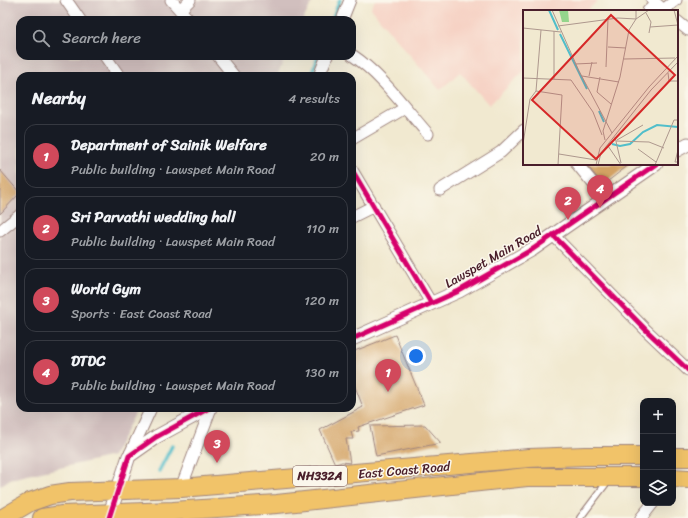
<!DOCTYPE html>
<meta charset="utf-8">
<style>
:root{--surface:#171b24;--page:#20242c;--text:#f1f3f6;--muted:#9ea1a6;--line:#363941;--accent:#d1495b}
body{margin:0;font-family:Sriracha,sans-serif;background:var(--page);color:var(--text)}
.controls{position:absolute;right:12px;bottom:12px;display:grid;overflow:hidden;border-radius:8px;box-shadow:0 4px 16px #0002}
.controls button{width:36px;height:36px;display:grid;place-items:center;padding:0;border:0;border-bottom:1px solid var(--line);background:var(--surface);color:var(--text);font:20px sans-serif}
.you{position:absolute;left:416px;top:356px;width:14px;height:14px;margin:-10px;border:3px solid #fff;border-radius:50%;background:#1a73e8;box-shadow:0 0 0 6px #1a73e833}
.badge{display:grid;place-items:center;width:26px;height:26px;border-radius:50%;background:var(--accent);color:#fff;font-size:13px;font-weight:700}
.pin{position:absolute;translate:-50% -33px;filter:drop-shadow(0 1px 2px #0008)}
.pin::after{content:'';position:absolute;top:21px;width:14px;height:12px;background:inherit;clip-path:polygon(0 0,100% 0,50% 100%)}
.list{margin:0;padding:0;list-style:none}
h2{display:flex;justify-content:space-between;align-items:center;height:52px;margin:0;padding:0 16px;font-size:17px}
h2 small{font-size:13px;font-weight:400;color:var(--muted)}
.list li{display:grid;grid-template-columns:26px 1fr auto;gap:12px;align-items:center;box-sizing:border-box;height:64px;margin:0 8px 8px;padding:0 8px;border:1px solid var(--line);border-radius:12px}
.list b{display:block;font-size:15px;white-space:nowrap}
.list p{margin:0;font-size:13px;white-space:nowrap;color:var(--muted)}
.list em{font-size:13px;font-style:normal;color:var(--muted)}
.icon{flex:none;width:22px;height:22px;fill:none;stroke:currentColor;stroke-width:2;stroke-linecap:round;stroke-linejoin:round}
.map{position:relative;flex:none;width:688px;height:518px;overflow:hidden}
.search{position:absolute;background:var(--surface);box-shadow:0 4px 16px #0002;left:16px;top:16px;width:340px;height:44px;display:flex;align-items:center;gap:10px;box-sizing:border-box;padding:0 14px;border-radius:12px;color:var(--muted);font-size:15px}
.panel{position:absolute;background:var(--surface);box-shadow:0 4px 16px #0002;left:16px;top:72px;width:340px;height:340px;border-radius:12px}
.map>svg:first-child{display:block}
.built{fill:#f6d2c4}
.industrial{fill:#d1bfbe}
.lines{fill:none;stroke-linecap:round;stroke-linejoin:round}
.stream{stroke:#51beca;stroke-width:3.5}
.building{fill:#d3a263}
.service-casing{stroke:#9e847e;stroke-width:8}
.minor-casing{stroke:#9e847e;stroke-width:13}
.tertiary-casing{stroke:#9e847e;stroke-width:15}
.trunk-casing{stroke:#9e847e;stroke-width:20}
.service{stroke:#fff;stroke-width:5.5}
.minor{stroke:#fff;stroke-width:11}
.tertiary{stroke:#fff;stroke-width:13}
.trunk{stroke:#f1c369;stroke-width:18}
.cycleway-casing{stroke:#fbf7ec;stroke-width:8}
.cycleway{stroke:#d6006c;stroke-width:5}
.labels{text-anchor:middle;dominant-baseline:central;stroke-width:3;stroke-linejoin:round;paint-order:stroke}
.shield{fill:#fbf7ec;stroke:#7f6065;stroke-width:1}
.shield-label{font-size:12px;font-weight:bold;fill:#4a1f2b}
.street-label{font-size:13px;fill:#4a1f2b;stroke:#fbf7ec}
.inset-river{fill:none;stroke:#51beca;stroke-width:2}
.inset-road{fill:none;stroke:#ae988e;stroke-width:1}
.view{fill:#d62828;fill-opacity:0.15;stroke:#d62828;stroke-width:2}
.inset-edge{fill:none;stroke:#4a1f2b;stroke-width:2}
</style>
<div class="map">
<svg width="688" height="518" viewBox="0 0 688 518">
<rect width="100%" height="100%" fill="#fbf7ec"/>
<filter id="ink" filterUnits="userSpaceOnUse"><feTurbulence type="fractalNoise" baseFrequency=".025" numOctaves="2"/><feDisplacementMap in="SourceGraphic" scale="8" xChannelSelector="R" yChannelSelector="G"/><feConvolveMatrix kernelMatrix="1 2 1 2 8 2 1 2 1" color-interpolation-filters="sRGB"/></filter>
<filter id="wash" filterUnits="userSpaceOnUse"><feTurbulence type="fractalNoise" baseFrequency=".012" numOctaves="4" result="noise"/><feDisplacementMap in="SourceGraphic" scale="16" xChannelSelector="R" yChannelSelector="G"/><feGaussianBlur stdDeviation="0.9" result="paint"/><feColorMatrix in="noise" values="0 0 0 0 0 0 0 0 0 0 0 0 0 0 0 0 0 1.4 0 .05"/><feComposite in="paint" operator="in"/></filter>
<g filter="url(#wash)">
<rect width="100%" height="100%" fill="#f1e9d0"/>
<path class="built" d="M375,0H598L587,11H524V71L489,105L460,72L440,90L385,26L371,8Z"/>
<path class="industrial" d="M0,0H313L303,20H20V56H286L277,76H20V408H138L113,456L10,479L0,486Z"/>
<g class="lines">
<g class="stream">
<path d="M332,20L340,0"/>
<path d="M311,76L318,56"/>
<path d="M159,471L172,446"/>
</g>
</g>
<g id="blocks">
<g class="building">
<path d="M586,164H630L603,185Z"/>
<path d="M0,170L20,193L0,214Z"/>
<path d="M395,335L424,405L358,427L359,431L351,432L353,439H346L350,463L342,462L335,464L320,430L363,407L352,379V352Z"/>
<path d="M425,425L441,443L376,456L370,426Z"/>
</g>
</g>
</g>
<g filter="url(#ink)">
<use href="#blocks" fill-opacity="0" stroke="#9e847e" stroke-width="1"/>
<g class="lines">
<g class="service-casing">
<path id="service" d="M580,518L608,481"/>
</g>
<g class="minor-casing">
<g id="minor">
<path d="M66,0L80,20"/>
<path d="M171,0L189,20"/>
<path d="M652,0L665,11"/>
<path d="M180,10L190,0"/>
<path d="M663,10L676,0"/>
<path d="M648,11L656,4"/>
<path d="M342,20L350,0"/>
<path d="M677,21L688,30"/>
<path d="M352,55C381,74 405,108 428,134"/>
<path d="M105,56L119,76"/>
<path d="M218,56L234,76"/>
<path d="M319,76L327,56"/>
<path d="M352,139L405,108"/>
<path d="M577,164L606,199"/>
<path d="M352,170L431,303"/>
<path d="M440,190L501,152L524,130"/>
<path d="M352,217L374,206"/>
<path d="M0,231L20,215"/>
<path d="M553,235L646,330L688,370"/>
<path d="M129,456L151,408"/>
<path d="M181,488L211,408"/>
<path d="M641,518L653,503"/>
</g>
</g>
<g class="tertiary-casing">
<g id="tertiary">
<path d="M677,150L688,144"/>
<path d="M352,339L459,291L533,249L656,164"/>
<path d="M110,513L129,456L156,437L209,408"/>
</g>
</g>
<g class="trunk-casing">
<g id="trunk">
<path d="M673,457H688"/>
<path d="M673,478L688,479"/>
<path d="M3,518L30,502L50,495L70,492L181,488L529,458L585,456H643"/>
<path d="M42,518L62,515L173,511L277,504L527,477H643"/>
</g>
</g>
<use href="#service" class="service"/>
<use href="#minor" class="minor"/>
<use href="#tertiary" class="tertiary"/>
<use href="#trunk" class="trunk"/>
<g class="cycleway-casing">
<g id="cycleway">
<path d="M352,170L431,303"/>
<path d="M553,235L646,330L688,370"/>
<path d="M352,339L459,291L533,249L656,164"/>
<path d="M109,518L129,456L156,437L209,408"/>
</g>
</g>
<use href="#cycleway" class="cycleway"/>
</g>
</g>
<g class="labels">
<rect class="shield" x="293" y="466" width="54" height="20" rx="3"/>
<g class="shield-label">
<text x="320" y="476">NH332A</text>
</g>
<g class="street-label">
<text transform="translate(493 257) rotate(-30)">Lawspet Main Road</text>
<text transform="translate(404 470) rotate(-5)">East Coast Road</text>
</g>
</g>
<g transform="translate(523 10)">
<rect width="155" height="155" fill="#f1e9d0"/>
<path d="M36,0H45L46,12H39Z" fill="#94d58c"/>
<path class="inset-river" d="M26,0L35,20M37,24L64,79M76,101L81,112M89,134L97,136L107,134L120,122L134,115L155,117"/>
<path class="inset-road" d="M29,0L56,61L89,123M151,0L155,15M123,3L128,12L126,23M35,16L95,8L113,9V0M127,17L155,15M0,18L38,22M85,37L103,38M101,49L152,48M52,54L74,53M83,57L85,9M145,63L146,71H155M59,66L96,72M66,66L69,52M77,67L74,82L88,94M0,68L48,70L70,102L79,125M31,69V21M13,81L39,85L35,155M92,127L98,153M82,130L80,121L97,67L106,20L113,9L126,0M94,130L120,115M93,131L126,132L141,138M0,134L7,89L13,81L18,20M85,136L98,155M115,139L133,152M155,140L152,152H155M36,144L73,150M73,155L77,138L126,77L155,46M75,155L78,143L128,80L155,52M132,155L151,110H155"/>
<path class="view" d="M88,5L152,65L73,149L9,90Z"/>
<rect width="155" height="155" class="inset-edge"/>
</g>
</svg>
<div class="controls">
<button>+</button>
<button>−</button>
<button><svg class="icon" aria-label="layers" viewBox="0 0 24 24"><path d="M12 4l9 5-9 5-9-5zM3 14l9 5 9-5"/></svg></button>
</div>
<div class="you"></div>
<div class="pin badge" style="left:388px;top:392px">1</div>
<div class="pin badge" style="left:568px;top:220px">2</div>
<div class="pin badge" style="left:217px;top:463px">3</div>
<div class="pin badge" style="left:600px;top:208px">4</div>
<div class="search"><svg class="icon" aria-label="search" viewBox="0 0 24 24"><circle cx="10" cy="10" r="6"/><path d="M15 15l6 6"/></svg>Search here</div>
<section class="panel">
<h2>Nearby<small>4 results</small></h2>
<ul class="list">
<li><span class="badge">1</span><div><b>Department of Sainik Welfare</b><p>Public building · Lawspet Main Road</p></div><em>20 m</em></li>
<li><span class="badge">2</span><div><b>Sri Parvathi wedding hall</b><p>Public building · Lawspet Main Road</p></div><em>110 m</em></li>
<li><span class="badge">3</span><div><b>World Gym</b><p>Sports · East Coast Road</p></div><em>120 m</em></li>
<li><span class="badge">4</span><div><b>DTDC</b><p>Public building · Lawspet Main Road</p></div><em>130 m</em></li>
</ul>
</section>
</div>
